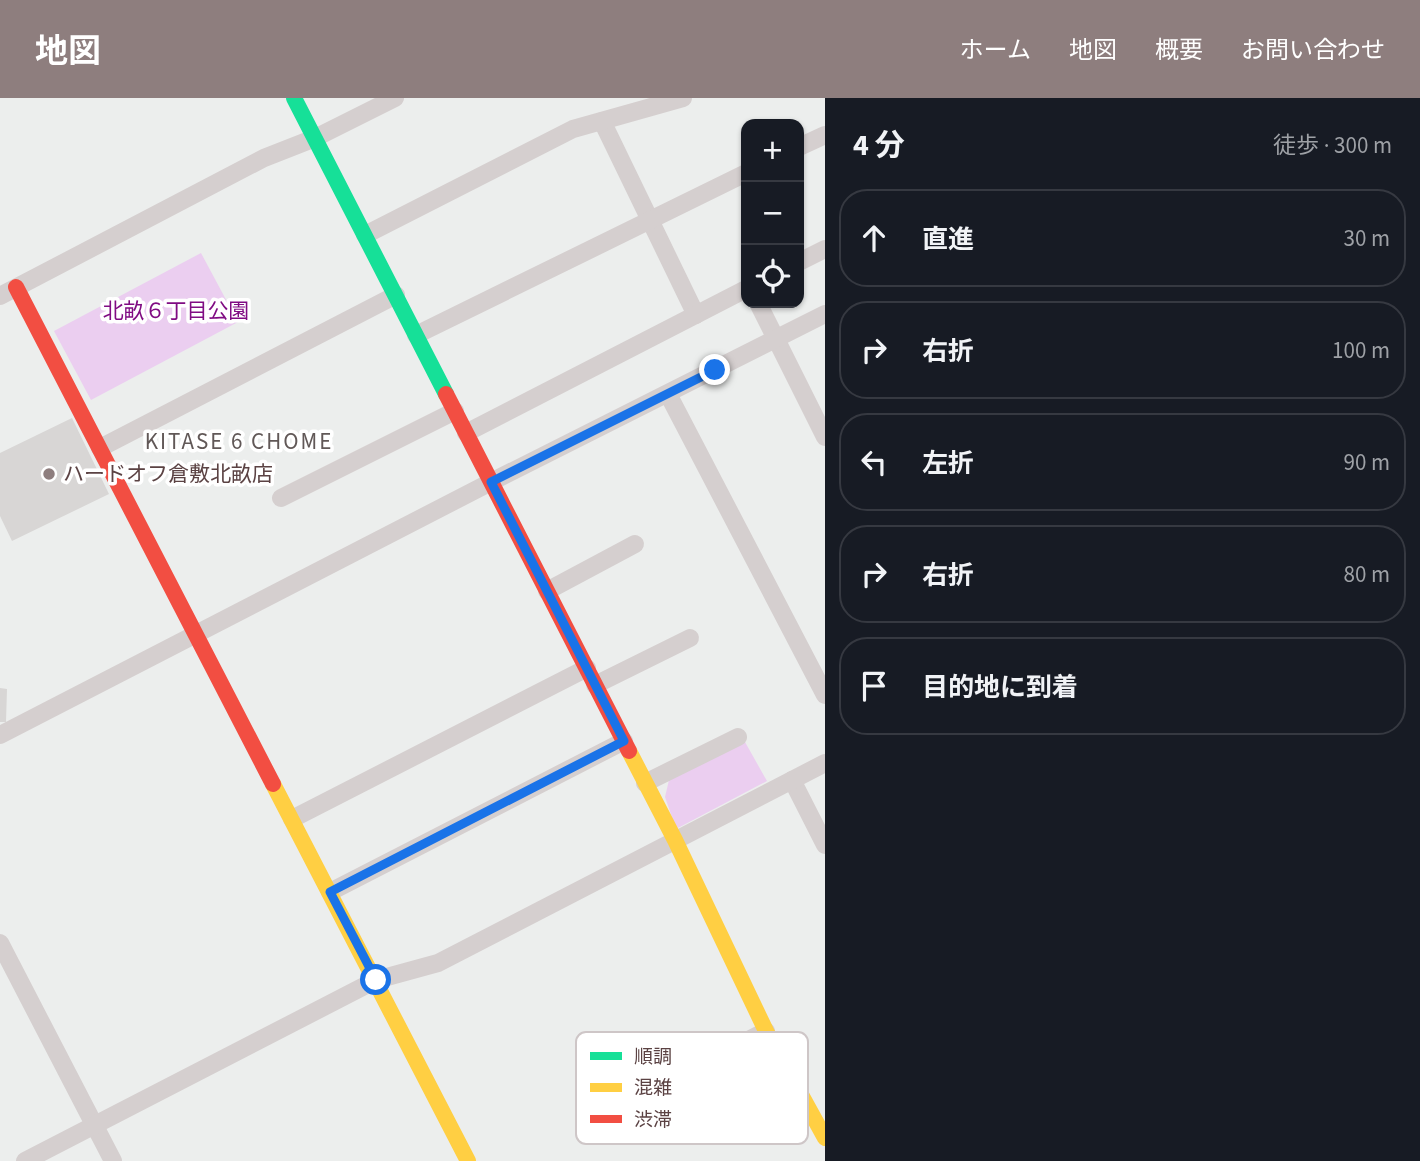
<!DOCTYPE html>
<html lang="ja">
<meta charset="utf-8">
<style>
:root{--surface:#171b24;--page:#242831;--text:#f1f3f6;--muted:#9ea1a6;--line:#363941;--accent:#8e7e7e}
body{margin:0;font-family:"Source Sans 3","Noto Sans JP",sans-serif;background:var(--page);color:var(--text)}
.controls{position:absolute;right:21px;top:21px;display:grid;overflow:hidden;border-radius:14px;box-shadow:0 2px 5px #0004}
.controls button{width:63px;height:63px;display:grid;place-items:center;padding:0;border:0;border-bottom:2px solid var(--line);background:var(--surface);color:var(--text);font:35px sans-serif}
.stop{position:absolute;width:21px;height:21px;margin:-16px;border:5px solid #1a73e8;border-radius:50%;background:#fff}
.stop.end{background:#1a73e8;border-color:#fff;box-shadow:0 2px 7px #0008}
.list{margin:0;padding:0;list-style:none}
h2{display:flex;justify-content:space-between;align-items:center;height:91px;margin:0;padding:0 28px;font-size:30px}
h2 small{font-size:23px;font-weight:400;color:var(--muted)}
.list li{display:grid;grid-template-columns:46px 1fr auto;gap:21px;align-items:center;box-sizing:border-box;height:98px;margin:0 14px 14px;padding:0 14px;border:2px solid var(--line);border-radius:28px}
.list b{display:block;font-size:26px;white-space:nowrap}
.list em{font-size:23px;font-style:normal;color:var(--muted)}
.icon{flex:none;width:38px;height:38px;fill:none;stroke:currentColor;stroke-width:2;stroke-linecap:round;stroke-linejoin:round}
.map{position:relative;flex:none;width:825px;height:1063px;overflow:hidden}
header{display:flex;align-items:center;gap:42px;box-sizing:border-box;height:98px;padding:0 35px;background:var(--accent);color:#fff}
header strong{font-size:33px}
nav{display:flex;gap:38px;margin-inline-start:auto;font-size:24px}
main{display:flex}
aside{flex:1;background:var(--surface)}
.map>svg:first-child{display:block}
.green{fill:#ebcef0}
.building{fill:#d8d6d5}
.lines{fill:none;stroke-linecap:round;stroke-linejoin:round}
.street{stroke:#d5cfcf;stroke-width:18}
.fast{stroke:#16e098;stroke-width:16}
.slow{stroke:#ffcf43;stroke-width:16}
.jam{stroke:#f24e42;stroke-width:16}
.route{stroke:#1a73e8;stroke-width:9}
.poi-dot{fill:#8e7e7e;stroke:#fff;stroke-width:2.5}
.labels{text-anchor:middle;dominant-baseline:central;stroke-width:7;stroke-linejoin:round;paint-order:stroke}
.park-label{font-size:21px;fill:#800c83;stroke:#fff}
.poi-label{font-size:21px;fill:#5b4243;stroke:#fff;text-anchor:start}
.neighbourhood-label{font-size:23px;letter-spacing:2px;fill:#615857;stroke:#fff}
.key{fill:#fff;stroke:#cec6c7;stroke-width:2}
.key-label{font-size:19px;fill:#5b4243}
</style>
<header>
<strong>地図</strong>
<nav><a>ホーム</a><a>地図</a><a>概要</a><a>お問い合わせ</a></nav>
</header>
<main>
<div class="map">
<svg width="825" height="1063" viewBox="0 0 825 1063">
<rect width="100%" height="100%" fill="#eceeed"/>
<g class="green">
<path d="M201,155L238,224L91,302L54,233Z"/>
<path d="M745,644L767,683L676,731L665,699L669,682Z"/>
</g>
<g class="building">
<path d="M72,320L109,396L12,443L0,418V355Z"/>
<path d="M0,590L7,591L6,624H0Z"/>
</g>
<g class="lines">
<g class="street">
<path d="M602,23L696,217"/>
<path d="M799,49L825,37"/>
<path d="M365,137L573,31L683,0"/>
<path d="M799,164L825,151"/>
<path d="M0,198L264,60L315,40L395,0"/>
<path d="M758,205L825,339"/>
<path d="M416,237L746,75"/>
<path d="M668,296L825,597"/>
<path d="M466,335L746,191"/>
<path d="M100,350L396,197"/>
<path d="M281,400L455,313"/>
<path d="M547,493L635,446"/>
<path d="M595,587L690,540"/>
<path d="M0,637L491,384L825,216"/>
<path d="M792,682L825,747"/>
<path d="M645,685L738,639"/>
<path d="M292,721L587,570"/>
<path d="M330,794L624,643"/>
<path d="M0,845L113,1063"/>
<path d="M624,1006L766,933"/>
<path d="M25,1063L376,882L438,865L825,665"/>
</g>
<path class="fast" d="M294,0L446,296"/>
<g class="slow">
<path d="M629,653L675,742L766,933L825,1040"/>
<path d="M273,686L468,1063"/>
</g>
<g class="jam">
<path d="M16,189L273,686"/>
<path d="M446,296L629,653"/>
</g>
</g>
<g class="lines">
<path class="route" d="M376,882L330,794L624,643L491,384L715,272"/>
</g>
<circle class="poi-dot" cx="49" cy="376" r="7"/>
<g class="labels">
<g class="park-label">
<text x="176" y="213">北畝６丁目公園</text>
</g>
<g class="poi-label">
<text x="63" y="376">ハードオフ倉敷北畝店</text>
</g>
<g class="neighbourhood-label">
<text x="239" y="343">KITASE 6 CHOME</text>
</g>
</g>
<rect x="576" y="934" width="232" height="112" rx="10" class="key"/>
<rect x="590" y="954" width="32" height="8" fill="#16e098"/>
<rect x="590" y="985" width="32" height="9" fill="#ffcf43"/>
<rect x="590" y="1017" width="32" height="8" fill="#f24e42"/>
<g class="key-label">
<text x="634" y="965">順調</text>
<text x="634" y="996">混雑</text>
<text x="634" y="1028">渋滞</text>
</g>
</svg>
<div class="controls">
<button>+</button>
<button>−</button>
<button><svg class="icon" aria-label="locate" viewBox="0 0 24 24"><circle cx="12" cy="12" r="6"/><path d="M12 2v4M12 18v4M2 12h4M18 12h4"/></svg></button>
</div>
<div class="stop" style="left:376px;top:882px"></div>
<div class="stop end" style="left:715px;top:272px"></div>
</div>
<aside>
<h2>4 分<small>徒歩 · 300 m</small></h2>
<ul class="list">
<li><svg class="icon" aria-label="ahead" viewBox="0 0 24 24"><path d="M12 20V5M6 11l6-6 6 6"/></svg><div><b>直進</b></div><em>30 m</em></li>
<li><svg class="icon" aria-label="right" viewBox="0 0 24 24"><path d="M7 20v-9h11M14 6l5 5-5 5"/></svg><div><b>右折</b></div><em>100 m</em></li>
<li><svg class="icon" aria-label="left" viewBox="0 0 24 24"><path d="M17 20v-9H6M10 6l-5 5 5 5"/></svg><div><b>左折</b></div><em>90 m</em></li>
<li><svg class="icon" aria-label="right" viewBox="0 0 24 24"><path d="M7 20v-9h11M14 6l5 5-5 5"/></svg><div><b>右折</b></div><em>80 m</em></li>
<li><svg class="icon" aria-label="arrive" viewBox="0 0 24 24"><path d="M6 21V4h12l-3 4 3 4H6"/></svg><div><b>目的地に到着</b></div></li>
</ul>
</aside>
</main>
